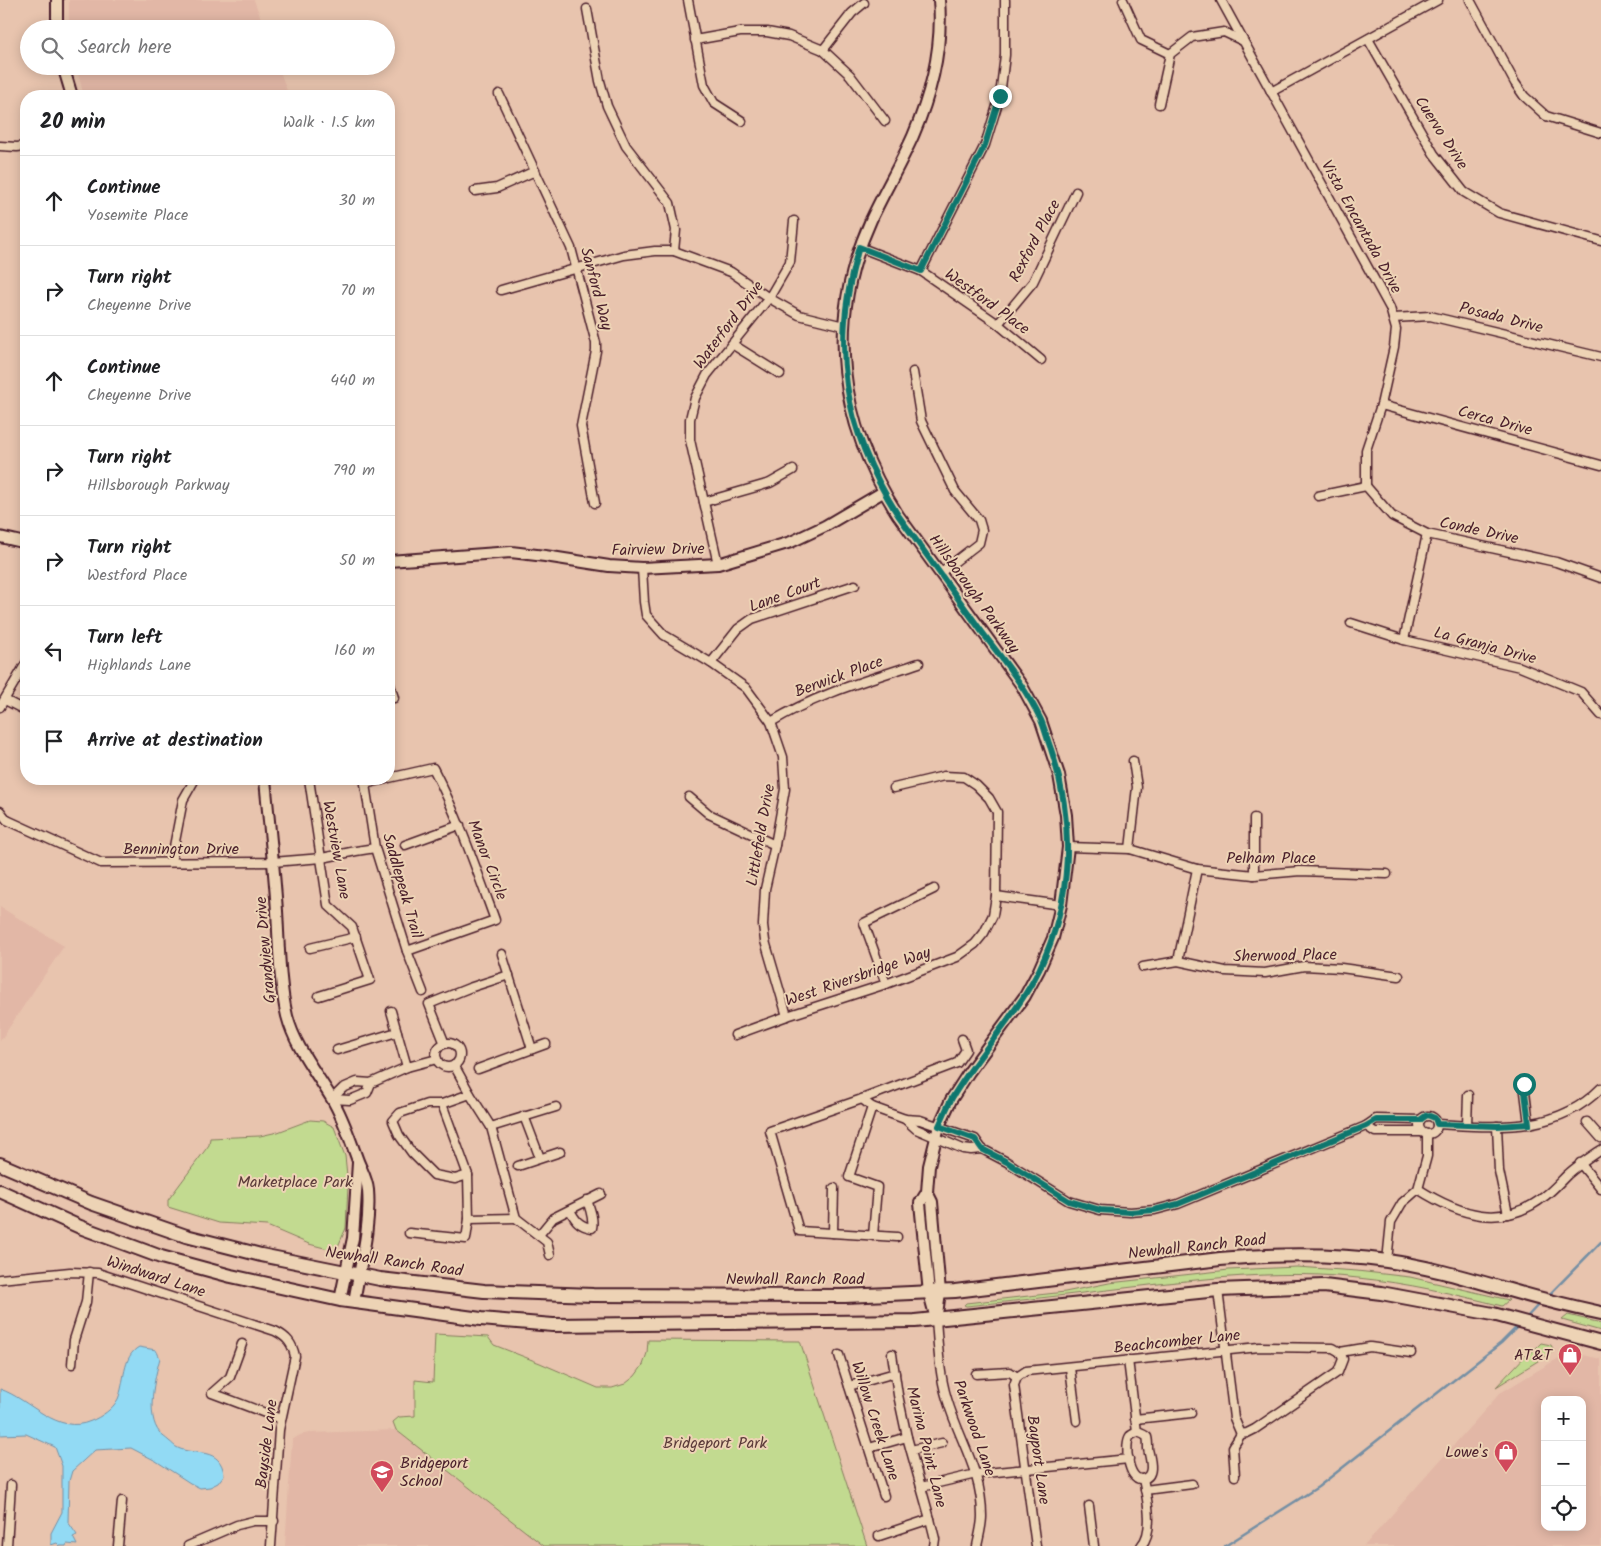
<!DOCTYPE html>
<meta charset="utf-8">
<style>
:root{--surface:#fff;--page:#f6f6f6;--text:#202124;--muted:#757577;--line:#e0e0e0}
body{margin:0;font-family:Kalam,sans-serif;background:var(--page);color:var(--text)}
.controls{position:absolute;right:15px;bottom:15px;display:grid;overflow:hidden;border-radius:10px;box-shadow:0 2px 12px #0003}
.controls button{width:45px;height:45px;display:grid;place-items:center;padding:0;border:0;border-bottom:1px solid var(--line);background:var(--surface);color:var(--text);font:25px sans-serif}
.stop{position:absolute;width:15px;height:15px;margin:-11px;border:4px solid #0f766e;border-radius:50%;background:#fff}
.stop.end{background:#0f766e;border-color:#fff;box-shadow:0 1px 5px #0008}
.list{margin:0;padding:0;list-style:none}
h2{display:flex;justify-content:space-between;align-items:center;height:65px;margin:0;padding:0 20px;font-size:21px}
h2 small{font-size:16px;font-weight:400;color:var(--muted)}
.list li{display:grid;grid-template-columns:32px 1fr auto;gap:15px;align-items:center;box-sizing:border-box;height:90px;padding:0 20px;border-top:1px solid var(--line)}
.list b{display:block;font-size:19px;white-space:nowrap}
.list p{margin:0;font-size:16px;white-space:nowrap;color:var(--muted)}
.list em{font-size:16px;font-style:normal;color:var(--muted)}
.icon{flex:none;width:28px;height:28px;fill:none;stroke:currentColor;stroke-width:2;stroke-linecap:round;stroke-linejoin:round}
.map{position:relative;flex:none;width:1601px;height:1546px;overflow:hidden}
.search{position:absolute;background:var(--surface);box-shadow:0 2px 12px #0003;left:20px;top:20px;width:375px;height:55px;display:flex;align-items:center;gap:12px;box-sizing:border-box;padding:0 18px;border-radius:28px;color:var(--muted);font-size:19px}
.panel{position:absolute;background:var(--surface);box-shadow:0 2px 12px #0003;left:20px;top:90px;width:375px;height:695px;border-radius:20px}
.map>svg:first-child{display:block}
.built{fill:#e2b7a6;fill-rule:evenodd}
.green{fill:#c2da90;stroke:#867c5e}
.water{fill:#92daf4;stroke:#758fa4}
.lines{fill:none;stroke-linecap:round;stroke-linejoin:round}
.stream{stroke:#758fa4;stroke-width:2.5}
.minor-casing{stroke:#4a1f2b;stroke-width:11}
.tertiary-casing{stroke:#4a1f2b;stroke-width:14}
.primary-casing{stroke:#4a1f2b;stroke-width:16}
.minor{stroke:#edd3b5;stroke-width:8}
.tertiary{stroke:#edd3b5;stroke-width:10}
.primary{stroke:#edd3b5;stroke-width:12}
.route{stroke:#0f766e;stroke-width:6}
.labels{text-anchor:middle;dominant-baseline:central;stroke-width:4;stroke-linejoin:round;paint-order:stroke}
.street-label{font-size:16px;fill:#4a1f2b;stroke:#edd3b5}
.park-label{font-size:16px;fill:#5c3b3a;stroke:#edd3b5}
.poi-label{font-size:16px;fill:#4a1f2b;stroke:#edd3b5;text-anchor:end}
</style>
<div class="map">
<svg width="1601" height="1546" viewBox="0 0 1601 1546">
<rect width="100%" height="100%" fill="#e8c4ae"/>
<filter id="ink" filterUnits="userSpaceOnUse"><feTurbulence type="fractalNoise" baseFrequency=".02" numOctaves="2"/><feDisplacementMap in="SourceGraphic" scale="10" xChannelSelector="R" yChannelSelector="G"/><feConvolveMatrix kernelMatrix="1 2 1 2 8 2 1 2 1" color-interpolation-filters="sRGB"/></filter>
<g filter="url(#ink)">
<g class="built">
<path d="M69,0H254L265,29H69Z"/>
<path d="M76,66H278L289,96H84Z"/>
<path d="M0,907L64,946L0,1041Z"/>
<path d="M1569,1352L1601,1359V1546H1364L1500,1393ZM1545,1400H1582V1527H1545Z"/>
<path d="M396,1430L544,1546H285L292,1440L300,1435L309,1433Z"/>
</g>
<g class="green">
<path d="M310,1120L323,1121L334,1127L345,1156L348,1185L346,1228L336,1251L309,1244L267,1226L219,1223L168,1207V1200L209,1145L210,1138L260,1136L278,1132Z"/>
<path d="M1297,1267L1357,1271L1410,1277L1509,1300L1502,1306C1455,1294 1407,1283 1358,1278C1289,1270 1219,1277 1150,1285C1089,1292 1028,1300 966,1306L964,1305L966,1303L1065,1292L1109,1283L1165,1277L1229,1270Z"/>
<path d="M1568,1315L1601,1323V1331L1562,1320Z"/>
<path d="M435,1334L488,1337L494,1345L540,1363L598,1388H612L625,1384L635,1376L643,1365L647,1353L648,1340L800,1341L867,1546H544L396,1430L393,1422L399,1417L415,1416V1380L433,1382Z"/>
<path d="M1541,1343L1551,1345L1554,1351L1496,1387L1528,1353L1530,1354Z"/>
</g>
<path class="water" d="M139,1347L156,1350L160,1358C155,1377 145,1416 160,1433C162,1436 166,1438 169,1441C172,1443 175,1447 178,1448C194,1456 221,1446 224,1475L218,1483L210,1487L200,1488L190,1483L156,1461L131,1448L95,1450L72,1471L69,1481L68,1522L77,1535L73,1537L77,1545L67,1544L66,1546H60L57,1543L51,1545V1533L62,1512V1466L55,1447L26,1434L0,1435V1389C30,1399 57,1436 91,1421C101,1417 113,1409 118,1399C125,1383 122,1356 139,1347Z"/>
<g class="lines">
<g class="stream">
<path d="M1548,1296L1601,1242"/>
<path d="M1525,1319L1540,1303"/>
<path d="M1225,1546L1318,1487L1501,1343L1519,1325"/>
</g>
<g class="minor-casing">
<g id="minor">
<path d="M688,0L704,85L714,103L742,121"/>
<path d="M1123,0L1141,40L1170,54"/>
<path d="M1221,0L1390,308L1396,329L1394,347L1381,405L1366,450V486"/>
<path d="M1470,0L1515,83L1524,96L1546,116L1601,133"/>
<path d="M587,9L600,81L607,106L626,146L670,203L676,230L674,251"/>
<path d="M1368,39L1434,154L1464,192L1499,213L1601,241"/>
<path d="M695,40L740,32H767L789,36L823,50L850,75L885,121"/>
<path d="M823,50L852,13L864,3"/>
<path d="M1271,92L1438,0"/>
<path d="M499,94L571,248L596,343V351L581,426L595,503"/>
<path d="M1159,104L1170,54L1192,37L1224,32L1243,41"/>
<path d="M0,146L17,147L26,146"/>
<path d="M475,191L497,188L535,171"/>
<path d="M859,247L921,271L998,324L1041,360"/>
<path d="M921,271L985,145L1000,96L1005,55V0"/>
<path d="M501,290L624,255L655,251H674L731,272L769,298L799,315L844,326"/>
<path d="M1393,318L1430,316L1601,357"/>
<path d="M998,324L1033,282L1076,192"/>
<path d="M732,344L780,374"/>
<path d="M913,372L921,421L955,491L979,520L982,530L979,543L940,573"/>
<path d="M1381,405L1601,465"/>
<path d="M1366,486L1392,516L1427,534L1556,562L1601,578"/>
<path d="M1318,496L1366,486"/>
<path d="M704,502L770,483L793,470"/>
<path d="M718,564L690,440V419L695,398L707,375L769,298L790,262L794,221"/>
<path d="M642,568L644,602L646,615L664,635L711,663L746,688L771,722L783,757L785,789L775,845L765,889L763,925L765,941L787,1016"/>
<path d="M1351,623L1404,640L1520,667L1581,692L1601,715"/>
<path d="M1404,640L1427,534"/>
<path d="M711,663L738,629L752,619L855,585"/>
<path d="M389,682L394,698"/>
<path d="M5,700L26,711"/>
<path d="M0,707L26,663"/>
<path d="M771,722C817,694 868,680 919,663"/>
<path d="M389,778L433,768C458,816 476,868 495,920L407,951"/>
<path d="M309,779L328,905L352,927L370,980L319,996"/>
<path d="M386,779L365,784L375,848L407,951L423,992"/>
<path d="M689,797L709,814L775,845"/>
<path d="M0,811L7,820L101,863L273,862L322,858L356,851L375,848"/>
<path d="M405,845L460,825"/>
<path d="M1068,847L1130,849L1197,869L1254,875L1300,871L1387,874"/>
<path d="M1130,849L1137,787L1133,761"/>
<path d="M171,862L183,800L195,779"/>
<path d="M1254,875V818"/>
<path d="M996,896L1061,905"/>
<path d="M310,948L356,937"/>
<path d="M502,954L532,1049"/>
<path d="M1178,961L1197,869"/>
<path d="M1143,967L1178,961L1225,971L1265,973L1304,966L1341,968L1399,976"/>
<path d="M886,984L864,923L934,889"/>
<path d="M391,1011L407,1067"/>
<path d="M735,1035L787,1016L886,984L957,957L975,944L984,933L993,915L996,896L997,812L989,798L976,785L964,777L944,776L894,788"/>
<circle cx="448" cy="1055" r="12"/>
<path d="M445,1044L429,1004L469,988L509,975"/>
<path d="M337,1050L397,1032"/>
<path d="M454,1065L470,1094L491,1127L516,1218L547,1242L550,1255"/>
<path d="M478,1069L546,1044"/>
<path d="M1524,1084L1529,1124"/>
<path d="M332,1099L343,1088L357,1082L371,1083L407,1067L437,1059"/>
<path d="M332,1099L350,1100L367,1093L371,1083"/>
<path d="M862,1099L872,1107L905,1119L920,1120L975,1139L982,1149L1007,1162L1069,1201L1100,1210L1130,1212L1155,1210L1178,1204L1366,1126L1376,1119L1420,1120"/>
<path d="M872,1107L849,1177L877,1187L873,1236"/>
<circle cx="1428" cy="1125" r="9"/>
<path d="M524,1116L540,1158"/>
<path d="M905,1119L916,1129L963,1149L971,1150L982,1149"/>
<path d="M1587,1122L1601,1138"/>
<path d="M1437,1124C1496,1127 1556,1134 1601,1088"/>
<path d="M1467,1125L1468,1095"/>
<path d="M1366,1126L1375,1132H1421"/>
<path d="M1497,1126L1499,1171L1508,1214"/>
<path d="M491,1127L556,1107"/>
<path d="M1580,1163L1601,1189"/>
<path d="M518,1166L560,1152"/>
<path d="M468,1175L455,1179L434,1175L412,1153L399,1135L393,1121L400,1113L427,1104H442L470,1094"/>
<path d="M1418,1189C1459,1215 1503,1230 1545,1196C1553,1190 1560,1182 1567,1175C1578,1165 1589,1158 1601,1150"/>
<path d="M570,1210C575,1220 579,1226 592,1228C594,1219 590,1209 587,1200"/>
<path d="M469,1219L516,1218"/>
<path d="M409,1233L466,1239L469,1219L468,1175L442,1104"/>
<path d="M833,1233L834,1188"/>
<path d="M539,1235L553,1218L601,1194"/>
<path d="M897,1237L799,1231L770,1131L862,1099L957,1063L966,1050L962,1039"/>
<path d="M1387,1261L1391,1222L1402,1203L1418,1189L1427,1156V1134"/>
<path d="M0,1279L70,1272L98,1273L275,1331C287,1337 292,1343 295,1356L279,1430L271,1546"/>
<path d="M1218,1290L1234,1418L1241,1434"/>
<path d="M936,1319C938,1345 939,1373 947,1399C959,1440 982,1471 982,1516C982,1526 979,1536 977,1546"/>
<path d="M242,1344L230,1377L212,1393L281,1419"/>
<path d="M1340,1352L1370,1347L1411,1353"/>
<path d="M892,1354L898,1395L907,1437L930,1519L935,1539L934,1546"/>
<path d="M839,1355L884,1496"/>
<path d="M1128,1360L1137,1432"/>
<path d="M72,1364L74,1340L86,1302L89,1272"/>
<path d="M1070,1368L1077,1421"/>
<path d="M976,1374L1010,1372L1017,1377"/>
<path d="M1017,1377L1026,1371L1259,1347L1333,1348L1340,1352"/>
<path d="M1017,1377L1014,1385L1036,1546"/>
<path d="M849,1386L895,1373"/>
<path d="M1135,1419L1191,1413"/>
<path d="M1137,1432C1140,1433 1144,1434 1147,1437C1148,1440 1148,1445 1148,1449C1150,1458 1156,1477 1142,1479C1128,1481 1124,1444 1130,1436C1131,1435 1135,1433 1137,1432Z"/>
<path d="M1241,1434L1247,1433L1255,1429L1338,1372L1343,1359L1340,1352"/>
<path d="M869,1448L907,1437"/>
<path d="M911,1450L942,1443"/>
<path d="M1235,1476L1233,1447L1241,1434"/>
<path d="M921,1487L976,1474L1129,1459"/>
<path d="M1145,1490L1192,1484"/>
<path d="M1089,1506L1094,1546"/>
<path d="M879,1536L930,1519"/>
<path d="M7,1546L11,1485"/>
<path d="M118,1546L122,1501"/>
<path d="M188,1546L237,1525L253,1521H274"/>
<path d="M1141,1546C1155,1531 1147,1498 1143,1479"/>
</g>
</g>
<g class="tertiary-casing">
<g id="tertiary">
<path d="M57,0V29"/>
<path d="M63,66L72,96"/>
<path d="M0,537L26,543"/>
<path d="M389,561L511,552L545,556L609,566L642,568L718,564L791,542L825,526L883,492"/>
<path d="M265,779C269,823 274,867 277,911C279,945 279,982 287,1016C295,1047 316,1072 332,1099C344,1119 350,1140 358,1161C362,1171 367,1179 368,1190C371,1227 360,1266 354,1302"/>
<path d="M927,1192L932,1202L940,1292L937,1314"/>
<path d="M340,1300L353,1238L358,1163"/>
<path d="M936,1319L929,1293L920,1203L927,1192L929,1166L939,1126L951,1100L969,1072L1025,996L1039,970L1053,938L1061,905L1068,847L1066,815L1059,775L1041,721L1022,686L898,515C839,423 825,321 871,220C884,192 900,165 913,136C931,94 943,46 939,0"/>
</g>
</g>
<g class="primary-casing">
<g id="primary">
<path d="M0,1164L91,1203L186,1236L261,1255L380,1279L484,1291L593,1295L845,1296L955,1291L1220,1259C1276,1254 1332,1253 1387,1261C1431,1267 1473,1280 1516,1292C1544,1300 1573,1307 1601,1313"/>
<path d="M0,1191L80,1227L161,1257L231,1276L340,1300L481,1319L553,1325L915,1321L1218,1290L1324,1286L1381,1293L1493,1314L1601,1343"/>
</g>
</g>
<use href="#minor" class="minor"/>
<use href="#tertiary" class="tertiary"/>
<use href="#primary" class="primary"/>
</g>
</g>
<g class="lines" filter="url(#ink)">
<path class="route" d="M1000,96L985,145L921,271L859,247C830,345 843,429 898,515C926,554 954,593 982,632C1003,660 1026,688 1041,720C1045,729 1047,739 1051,749C1075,822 1073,900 1039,970C1016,1016 978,1054 952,1098C947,1107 943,1117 939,1126L975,1139L982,1149L1007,1162L1069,1201L1100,1210L1130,1212L1154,1210L1178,1204L1366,1126L1376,1120H1420L1427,1115L1435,1118L1437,1124L1497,1126L1529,1124L1524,1084"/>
</g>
<defs>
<g id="shop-pin" transform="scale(1.25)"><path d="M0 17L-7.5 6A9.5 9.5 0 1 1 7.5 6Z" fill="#d1495b" stroke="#edd3b5"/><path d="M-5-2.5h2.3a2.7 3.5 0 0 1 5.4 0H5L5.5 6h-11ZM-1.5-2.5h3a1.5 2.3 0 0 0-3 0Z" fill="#fff"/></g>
<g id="school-pin" transform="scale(1.25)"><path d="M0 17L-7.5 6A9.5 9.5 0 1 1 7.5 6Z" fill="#d1495b" stroke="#edd3b5"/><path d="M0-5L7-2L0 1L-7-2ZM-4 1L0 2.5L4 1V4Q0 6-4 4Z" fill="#fff"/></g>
</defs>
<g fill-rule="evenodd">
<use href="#shop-pin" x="1570" y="1355"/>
<use href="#shop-pin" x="1506" y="1452"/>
<use href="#school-pin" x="382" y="1472"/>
</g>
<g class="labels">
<g class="street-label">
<text transform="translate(1441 133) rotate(57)">Cuervo Drive</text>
<text transform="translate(1361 227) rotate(61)">Vista Encantada Drive</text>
<text transform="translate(1035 241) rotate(-62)">Rexford Place</text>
<text transform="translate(596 289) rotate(75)">Sanford Way</text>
<text transform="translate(987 302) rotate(36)">Westford Place</text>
<text transform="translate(1501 318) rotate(14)">Posada Drive</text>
<text transform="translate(729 325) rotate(-53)">Waterford Drive</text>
<text transform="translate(1495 421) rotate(15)">Cerca Drive</text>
<text transform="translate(1479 531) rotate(12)">Conde Drive</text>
<text transform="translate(658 550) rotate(-1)">Fairview Drive</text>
<text transform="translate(974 594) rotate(54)">Hillsborough Parkway</text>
<text transform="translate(785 595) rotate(-20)">Lane Court</text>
<text transform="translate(1485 646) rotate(15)">La Granja Drive</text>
<text transform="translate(839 677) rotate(-20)">Berwick Place</text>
<text transform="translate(761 835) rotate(-80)">Littlefield Drive</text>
<text x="181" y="849">Bennington Drive</text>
<text transform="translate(336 850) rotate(80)">Westview Lane</text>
<text x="1271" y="858">Pelham Place</text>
<text transform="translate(487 860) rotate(69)">Manor Circle</text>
<text transform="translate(402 886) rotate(74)">Saddlepeak Trail</text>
<text transform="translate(266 950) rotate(-95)">Grandview Drive</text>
<text transform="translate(1285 956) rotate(-1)">Sherwood Place</text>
<text transform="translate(858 977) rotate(-19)">West Riversbridge Way</text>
<text transform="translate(1197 1247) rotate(-6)">Newhall Ranch Road</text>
<text transform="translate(394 1262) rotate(8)">Newhall Ranch Road</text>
<text transform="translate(156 1277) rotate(18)">Windward Lane</text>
<text x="795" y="1279">Newhall Ranch Road</text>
<text transform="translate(1177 1342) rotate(-6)">Beachcomber Lane</text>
<text transform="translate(875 1421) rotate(72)">Willow Creek Lane</text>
<text transform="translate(974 1428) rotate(71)">Parkwood Lane</text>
<text transform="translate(267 1444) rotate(-83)">Bayside Lane</text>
<text transform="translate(926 1447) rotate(76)">Marina Point Lane</text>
<text transform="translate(1038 1460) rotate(82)">Bayport Lane</text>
</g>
<g class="park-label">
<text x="295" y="1182">Marketplace Park</text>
<text x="715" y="1443">Bridgeport Park</text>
</g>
<g class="poi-label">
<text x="1552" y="1355">AT&amp;T</text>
<text x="1488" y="1452">Lowe's</text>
<text x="400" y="1463" text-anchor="start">Bridgeport<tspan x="400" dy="18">School</tspan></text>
</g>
</g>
</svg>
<div class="controls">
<button>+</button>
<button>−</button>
<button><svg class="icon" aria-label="locate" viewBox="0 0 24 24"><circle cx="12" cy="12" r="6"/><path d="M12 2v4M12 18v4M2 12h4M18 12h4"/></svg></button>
</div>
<div class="stop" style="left:1524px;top:1084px"></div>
<div class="stop end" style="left:1000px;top:96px"></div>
<div class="search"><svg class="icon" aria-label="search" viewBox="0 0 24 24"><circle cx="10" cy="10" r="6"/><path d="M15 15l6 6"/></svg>Search here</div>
<section class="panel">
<h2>20 min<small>Walk · 1.5 km</small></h2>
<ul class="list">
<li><svg class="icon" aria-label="ahead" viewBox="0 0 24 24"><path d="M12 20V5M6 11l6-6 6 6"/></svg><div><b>Continue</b><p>Yosemite Place</p></div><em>30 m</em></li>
<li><svg class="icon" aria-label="right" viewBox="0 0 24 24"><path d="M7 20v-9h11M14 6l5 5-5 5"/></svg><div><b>Turn right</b><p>Cheyenne Drive</p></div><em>70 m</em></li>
<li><svg class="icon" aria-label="ahead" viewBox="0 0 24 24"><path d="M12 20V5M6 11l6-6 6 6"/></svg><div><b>Continue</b><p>Cheyenne Drive</p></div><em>440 m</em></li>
<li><svg class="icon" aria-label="right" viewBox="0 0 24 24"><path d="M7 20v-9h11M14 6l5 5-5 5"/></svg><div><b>Turn right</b><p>Hillsborough Parkway</p></div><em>790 m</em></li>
<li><svg class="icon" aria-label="right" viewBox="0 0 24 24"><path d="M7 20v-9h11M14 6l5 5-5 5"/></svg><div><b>Turn right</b><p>Westford Place</p></div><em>50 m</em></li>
<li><svg class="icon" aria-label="left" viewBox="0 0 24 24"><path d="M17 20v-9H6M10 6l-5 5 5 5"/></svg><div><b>Turn left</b><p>Highlands Lane</p></div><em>160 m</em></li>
<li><svg class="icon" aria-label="arrive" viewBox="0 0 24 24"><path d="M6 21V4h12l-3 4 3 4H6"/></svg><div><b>Arrive at destination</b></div></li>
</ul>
</section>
</div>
